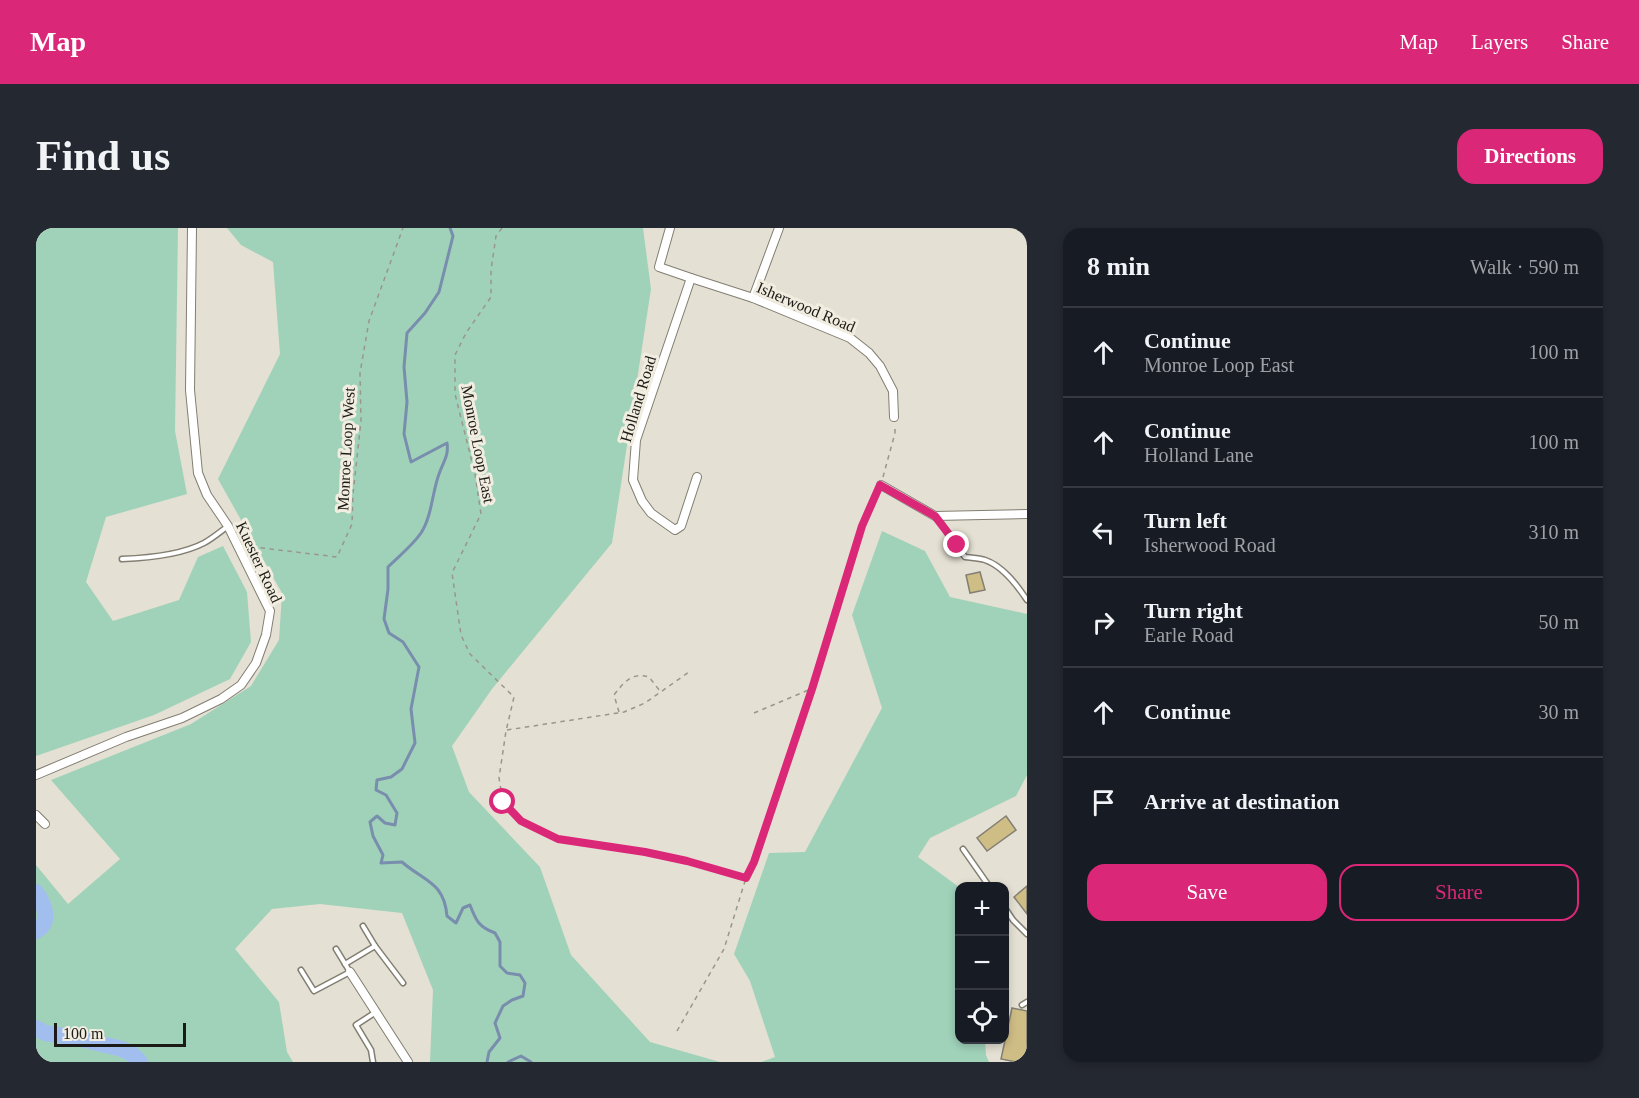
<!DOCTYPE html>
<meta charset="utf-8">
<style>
:root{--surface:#171b24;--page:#242831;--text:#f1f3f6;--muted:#9ea1a6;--line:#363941;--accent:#db2777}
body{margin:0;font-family:Georgia,serif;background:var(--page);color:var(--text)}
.controls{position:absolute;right:18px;bottom:18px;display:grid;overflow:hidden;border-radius:12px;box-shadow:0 3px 9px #0003}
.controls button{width:54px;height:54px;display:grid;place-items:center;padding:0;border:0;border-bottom:2px solid var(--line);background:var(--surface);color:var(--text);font:30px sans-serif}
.scale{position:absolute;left:18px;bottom:15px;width:132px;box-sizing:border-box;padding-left:6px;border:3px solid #1c1a16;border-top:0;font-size:16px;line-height:21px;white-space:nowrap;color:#1c1a16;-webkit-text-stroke:4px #f1ede0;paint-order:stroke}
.stop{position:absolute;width:18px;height:18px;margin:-14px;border:4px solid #db2777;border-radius:50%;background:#fff}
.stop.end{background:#db2777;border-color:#fff;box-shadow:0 2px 6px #0008}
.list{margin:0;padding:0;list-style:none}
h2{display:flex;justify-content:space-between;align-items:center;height:78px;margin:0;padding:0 24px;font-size:26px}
h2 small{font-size:20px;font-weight:400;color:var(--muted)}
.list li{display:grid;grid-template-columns:39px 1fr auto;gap:18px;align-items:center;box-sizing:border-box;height:90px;padding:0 24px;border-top:2px solid var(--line)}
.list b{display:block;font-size:22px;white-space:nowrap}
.list p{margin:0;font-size:20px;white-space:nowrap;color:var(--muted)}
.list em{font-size:20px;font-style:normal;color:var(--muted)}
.actions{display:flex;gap:12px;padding:18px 24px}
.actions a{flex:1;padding:14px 0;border:2px solid var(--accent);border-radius:18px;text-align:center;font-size:21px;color:var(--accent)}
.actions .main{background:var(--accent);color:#fff}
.icon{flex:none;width:33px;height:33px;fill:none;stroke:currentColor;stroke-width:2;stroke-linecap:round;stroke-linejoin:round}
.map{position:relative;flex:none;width:991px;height:834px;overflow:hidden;border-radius:18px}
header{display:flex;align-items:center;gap:36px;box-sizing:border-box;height:84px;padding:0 30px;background:var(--accent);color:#fff}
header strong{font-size:28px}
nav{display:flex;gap:33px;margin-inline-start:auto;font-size:21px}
.intro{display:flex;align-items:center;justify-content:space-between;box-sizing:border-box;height:144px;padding:0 36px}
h1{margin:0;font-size:42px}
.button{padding:15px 27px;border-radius:18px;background:var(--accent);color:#fff;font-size:21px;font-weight:700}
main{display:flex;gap:36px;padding:0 36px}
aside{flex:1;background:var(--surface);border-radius:18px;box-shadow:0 3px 9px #0003}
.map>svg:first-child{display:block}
.green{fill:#a0d2ba}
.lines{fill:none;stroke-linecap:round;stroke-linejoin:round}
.stream{stroke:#798dad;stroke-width:3}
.river{stroke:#a1beee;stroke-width:16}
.building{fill:#cfbd86;stroke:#837f74;stroke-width:1.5}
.service-casing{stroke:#827e72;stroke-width:7}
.minor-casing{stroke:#827e72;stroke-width:10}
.path{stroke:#99968c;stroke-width:1.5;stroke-dasharray:4.5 4.5;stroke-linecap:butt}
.service{stroke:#fff;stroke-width:4}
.minor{stroke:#fff;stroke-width:8}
.route{stroke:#db2777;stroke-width:8}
.labels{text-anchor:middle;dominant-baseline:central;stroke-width:6;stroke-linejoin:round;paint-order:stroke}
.street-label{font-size:16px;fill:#1c1a16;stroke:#f1ede0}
</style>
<header>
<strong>Map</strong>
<nav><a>Map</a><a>Layers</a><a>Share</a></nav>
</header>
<div class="intro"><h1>Find us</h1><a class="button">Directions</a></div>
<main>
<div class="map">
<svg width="991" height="834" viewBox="0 0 991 834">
<rect width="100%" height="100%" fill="#e4e0d3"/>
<g class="green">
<path d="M0,0H142L139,203L151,266L70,289L50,354L77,393L143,372L162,329L187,318L211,364L215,414L194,451L118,487L0,528Z"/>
<path d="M191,0H607L615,61L576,315L456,461L416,518L433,564L504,639L535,727L614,814L684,834H394L397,762L366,685L284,676L236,681L199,721L243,774L251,824L257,834H0V637L32,676L84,631L15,552L155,496L215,458L243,412L246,365L182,251L244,126L237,34L205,17Z"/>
<path d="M846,303L889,323L914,369L991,386V547L980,568L894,610L882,629L923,659L924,812H949L950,827L953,834H725L739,829L714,753L698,726L733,625L769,624L846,480L816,387Z"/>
</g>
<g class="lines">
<g class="stream">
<path d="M414,0L417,8L403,64L389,85L371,105L368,139L371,174L368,206L375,234L411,215C413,228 407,234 403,246C396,265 396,288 385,305C376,318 363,328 352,339V361L348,391L353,405L367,414L383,439L375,481L379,515L366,541L355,549L341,552L340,562L350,567L361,585L359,597L349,595L341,588L334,594L337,608L347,627L345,635L366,634C389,654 408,654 411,688L420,695L427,680L434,677C440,693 443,699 459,705L464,714V738L471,745L484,747L489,755L487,768L476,772L467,778L459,795L464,810L453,824L451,834"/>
<path d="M472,834L485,828L495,834"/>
</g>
<g class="river">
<path d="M0,664C8,676 16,694 0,703"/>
<path d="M0,800L9,805L41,810L86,821L96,826L104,834"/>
</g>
</g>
<g class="building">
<path d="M944,344L949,362L934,365L930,347Z"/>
<path d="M970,588L980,602L951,623L941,610Z"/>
<path d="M991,658V686L978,669Z"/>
<path d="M976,780L991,783V834H980L965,831Z"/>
</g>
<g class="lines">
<g class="service-casing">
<g id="service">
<path d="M900,288L929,329C936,330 943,330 949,332C967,338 981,357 991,372"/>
<path d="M86,331C112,330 145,327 168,315C177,310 184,304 192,298"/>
<path d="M927,621L953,658"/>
<path d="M969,680L977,692L991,706"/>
<path d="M327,698L339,718L367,755"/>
<path d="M309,736L339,718"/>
<path d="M265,742L278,763L314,744L300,721"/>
<path d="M986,777L991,774"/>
<path d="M337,834L335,822L320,797L340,784"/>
</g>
</g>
<g class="minor-casing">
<g id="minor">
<path d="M634,0L623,39L655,50L600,212L597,252L606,273L615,285L639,302L645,298L661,249"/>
<path d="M655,50L717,70L814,110L833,125L844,138L857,163L858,189"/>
<path d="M717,70L743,0"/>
<path d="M845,257L899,288L991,286"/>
<path d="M0,547L90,509L146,490L185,471L205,457L220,435L230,407L234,383L192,298L171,267L162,245L154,162L156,0"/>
<path d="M0,587L9,596"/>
<path d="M314,744L372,834"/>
</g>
</g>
<g class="path">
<path d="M466,0L460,8L455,42V69L430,105L419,127V166L439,246L445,286L416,345L425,407L434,426L478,469L470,503L463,550L467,574L485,593L522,611L609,624L651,633L710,650"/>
<path d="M847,249L859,205V199"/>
<path d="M209,312L218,319L301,329L316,296L317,266L325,193L324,145L333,93L367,0"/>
<path d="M583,484L578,467C588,454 596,444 613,449L624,463"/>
<path d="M718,485L775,461"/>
<path d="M471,502L588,484L609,475L653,444"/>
<path d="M641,803L688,721L710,650L718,634L775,461L826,298L841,265"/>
</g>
<use href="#service" class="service"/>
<use href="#minor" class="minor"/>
</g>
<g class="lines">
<path class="route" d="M467,574L485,593L522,611L609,624L651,633L710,650L718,634L776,461L826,298L844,257L899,288L921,317"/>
</g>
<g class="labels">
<g class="street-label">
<text transform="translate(770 79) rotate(23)">Isherwood Road</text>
<text transform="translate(602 171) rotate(-73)">Holland Road</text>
<text transform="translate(442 216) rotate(79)">Monroe Loop East</text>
<text transform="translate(310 221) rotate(-87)">Monroe Loop West</text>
<text transform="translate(223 334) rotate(65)">Kuester Road</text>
</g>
</g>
</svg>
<div class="controls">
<button>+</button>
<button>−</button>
<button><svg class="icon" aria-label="locate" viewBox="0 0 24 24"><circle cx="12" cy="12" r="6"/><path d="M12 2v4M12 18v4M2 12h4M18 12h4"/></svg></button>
</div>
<div class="scale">100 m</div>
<div class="stop" style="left:467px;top:574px"></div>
<div class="stop end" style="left:921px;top:317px"></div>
</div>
<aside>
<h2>8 min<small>Walk · 590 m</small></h2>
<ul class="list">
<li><svg class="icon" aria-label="ahead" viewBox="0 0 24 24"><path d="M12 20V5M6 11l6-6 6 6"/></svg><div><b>Continue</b><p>Monroe Loop East</p></div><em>100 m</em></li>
<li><svg class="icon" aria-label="ahead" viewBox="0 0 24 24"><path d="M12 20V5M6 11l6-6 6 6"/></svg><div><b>Continue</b><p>Holland Lane</p></div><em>100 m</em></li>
<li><svg class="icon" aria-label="left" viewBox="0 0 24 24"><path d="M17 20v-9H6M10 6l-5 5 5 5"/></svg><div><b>Turn left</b><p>Isherwood Road</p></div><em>310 m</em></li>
<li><svg class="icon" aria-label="right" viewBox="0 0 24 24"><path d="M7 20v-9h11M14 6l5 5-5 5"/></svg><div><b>Turn right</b><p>Earle Road</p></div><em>50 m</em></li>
<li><svg class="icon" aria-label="ahead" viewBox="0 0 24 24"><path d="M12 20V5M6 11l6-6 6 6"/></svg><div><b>Continue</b></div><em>30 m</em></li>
<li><svg class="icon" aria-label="arrive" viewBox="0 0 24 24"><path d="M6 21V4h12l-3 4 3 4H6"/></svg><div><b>Arrive at destination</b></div></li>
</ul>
<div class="actions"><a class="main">Save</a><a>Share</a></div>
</aside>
</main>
